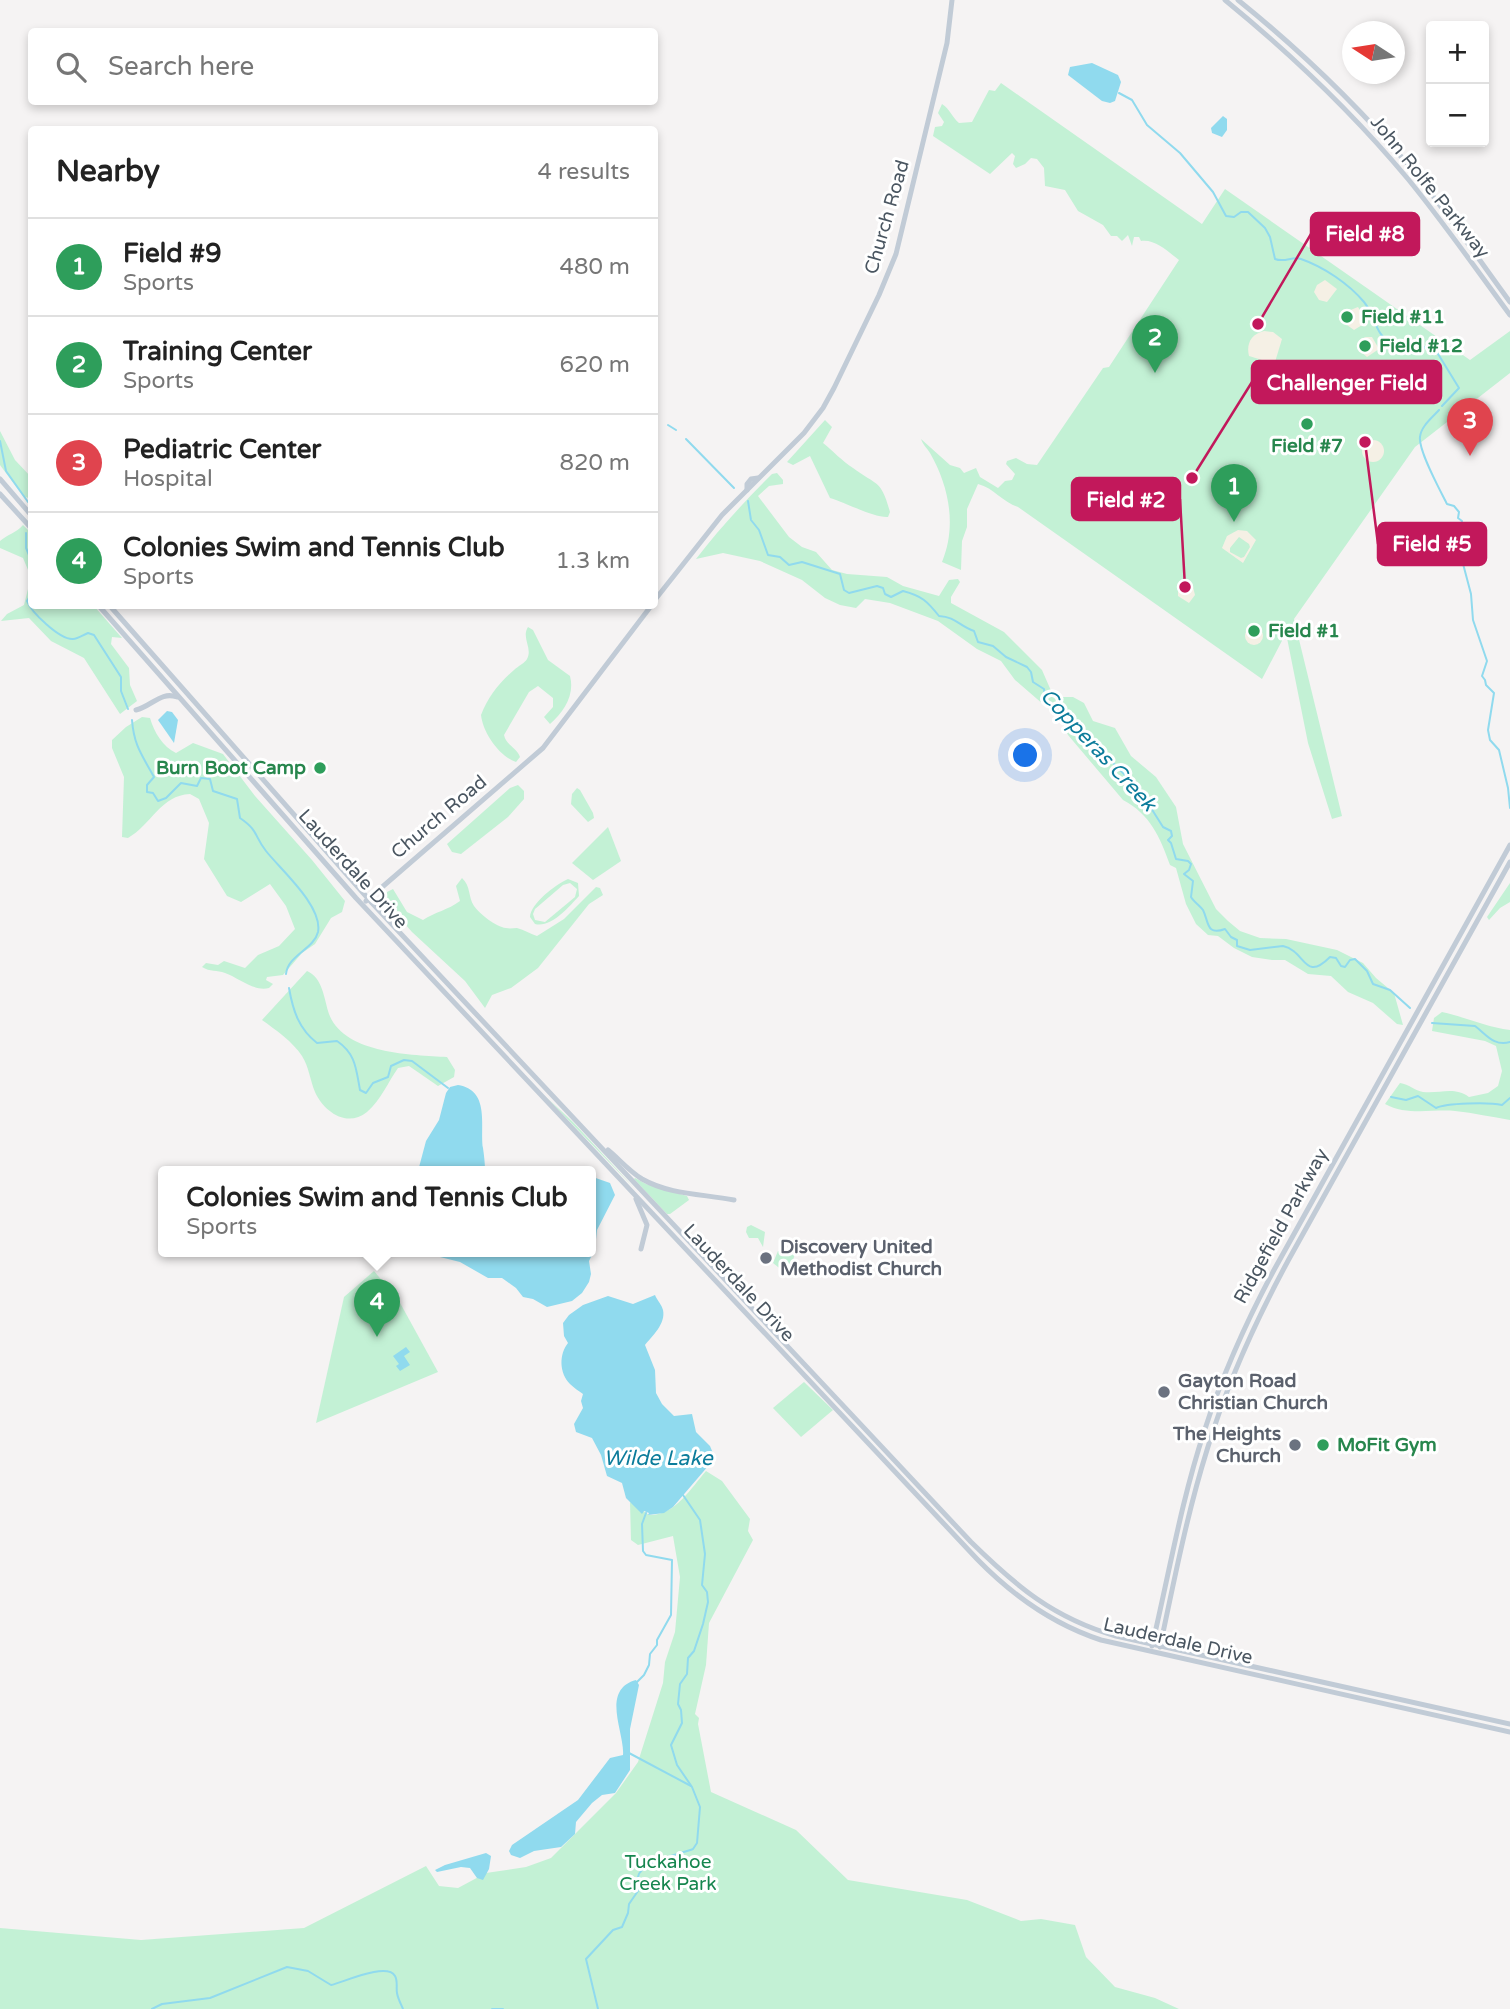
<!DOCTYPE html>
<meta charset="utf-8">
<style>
:root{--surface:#fff;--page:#f2f2f2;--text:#222;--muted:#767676;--line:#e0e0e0;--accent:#ea580c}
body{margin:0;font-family:"Varela Round",sans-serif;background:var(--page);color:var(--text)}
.controls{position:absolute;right:21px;top:21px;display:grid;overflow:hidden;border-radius:7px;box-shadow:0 4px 10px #0003}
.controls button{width:63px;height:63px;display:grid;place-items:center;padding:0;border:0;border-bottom:2px solid var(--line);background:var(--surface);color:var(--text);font:35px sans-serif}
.compass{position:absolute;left:1342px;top:21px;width:63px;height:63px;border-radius:50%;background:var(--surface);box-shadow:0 4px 10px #0003;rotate:282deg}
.you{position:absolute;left:1026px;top:756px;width:24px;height:24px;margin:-18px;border:5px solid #fff;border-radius:50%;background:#1a73e8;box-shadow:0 0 0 10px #1a73e833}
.badge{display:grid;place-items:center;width:46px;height:46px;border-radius:50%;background:var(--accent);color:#fff;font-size:23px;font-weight:700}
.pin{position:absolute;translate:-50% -58px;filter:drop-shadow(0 2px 4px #0008)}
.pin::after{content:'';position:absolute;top:37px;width:24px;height:21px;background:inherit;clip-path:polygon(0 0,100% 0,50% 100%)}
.popup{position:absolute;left:158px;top:1166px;width:438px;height:91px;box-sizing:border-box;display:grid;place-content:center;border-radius:7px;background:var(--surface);filter:drop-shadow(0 2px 5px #0005);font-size:23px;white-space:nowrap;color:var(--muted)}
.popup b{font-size:26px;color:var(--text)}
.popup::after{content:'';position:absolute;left:50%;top:100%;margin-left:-14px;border:14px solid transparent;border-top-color:var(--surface)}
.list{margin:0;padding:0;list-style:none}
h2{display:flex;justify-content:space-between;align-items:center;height:91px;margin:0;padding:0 28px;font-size:30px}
h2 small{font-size:23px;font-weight:400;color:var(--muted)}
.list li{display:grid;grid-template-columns:46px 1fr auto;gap:21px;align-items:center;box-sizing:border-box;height:98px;padding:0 28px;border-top:2px solid var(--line)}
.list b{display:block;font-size:26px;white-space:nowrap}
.list p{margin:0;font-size:23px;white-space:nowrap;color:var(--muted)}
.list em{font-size:23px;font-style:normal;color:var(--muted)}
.icon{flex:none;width:38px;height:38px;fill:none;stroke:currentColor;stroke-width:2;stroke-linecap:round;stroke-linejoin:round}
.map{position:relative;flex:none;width:1510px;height:2009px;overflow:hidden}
.search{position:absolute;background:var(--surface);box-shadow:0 4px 10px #0003;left:28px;top:28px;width:630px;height:77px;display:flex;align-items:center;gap:18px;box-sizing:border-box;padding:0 24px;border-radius:7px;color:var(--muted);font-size:26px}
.panel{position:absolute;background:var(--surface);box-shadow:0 4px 10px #0003;left:28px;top:126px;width:630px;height:483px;border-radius:7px}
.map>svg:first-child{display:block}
.green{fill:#c3f1d5;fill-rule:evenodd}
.sand{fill:#f5f0e5;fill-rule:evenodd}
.water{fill:#90daee}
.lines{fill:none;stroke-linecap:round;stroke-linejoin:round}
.stream{stroke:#90daee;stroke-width:2}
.secondary{stroke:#c1cbd6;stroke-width:5}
.leisure-dot{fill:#2e9e5b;stroke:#fff;stroke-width:2.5}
.worship-dot{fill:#6b7280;stroke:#fff;stroke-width:2.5}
.labels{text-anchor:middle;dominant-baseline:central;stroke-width:6;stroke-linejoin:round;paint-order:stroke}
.street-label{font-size:19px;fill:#4a5661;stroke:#fff}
.leisure-label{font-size:19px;font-weight:bold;fill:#27864d;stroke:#fff;text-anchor:start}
.worship-label{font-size:19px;font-weight:bold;fill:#5b616d;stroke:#fff;text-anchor:start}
.park-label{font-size:19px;fill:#17864f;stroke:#fff}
.water-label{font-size:21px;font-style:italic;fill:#0c7c9b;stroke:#fff}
.leader{fill:none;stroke:#c2185b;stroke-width:2.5}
.callout-dot{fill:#c2185b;stroke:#fff;stroke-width:2.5}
.callout{fill:#c2185b;stroke:#c2185b;stroke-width:2.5}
.callout-label{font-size:21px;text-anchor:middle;font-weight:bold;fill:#fff}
</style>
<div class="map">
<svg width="1510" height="2009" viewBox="0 0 1510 2009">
<rect width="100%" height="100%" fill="#f5f3f3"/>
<g class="green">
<path d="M1001,83L1202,224L1225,189L1470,360L1510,331V373L1415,447L1294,619L1342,816L1332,819L1308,743L1286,633L1262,679L1018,507C1002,502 994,488 978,484L967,509V527L962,541L961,570L942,562C957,526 949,486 930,453C927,448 923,445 921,439L950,465L960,468L964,473L976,468L980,477L998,488L1005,481L1012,480L1015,474L1006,464L1007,461L1016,458L1027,464L1037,465L1103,368L1109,367L1179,260C1168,252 1156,239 1141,241L1139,237H1134L1132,246L1128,235L1122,241L1117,236H1111L1103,225L1078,211L1065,190L1045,186L1044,168L1037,159L1031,158L1025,164L1016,168L1013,164L1015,156L1012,153L990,174L933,136L935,127L942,126L944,122L938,113L942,104C950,109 952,117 959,123L972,122L989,90L995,91Z"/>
<path d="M825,420L832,427L823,443C833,451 842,461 853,468C877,486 881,479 890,512L888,517C875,518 846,503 830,498L810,456L793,465L787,462Z"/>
<path d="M0,431L15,460L31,477V499L23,496L0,465Z"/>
<path d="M777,473L783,480V484L769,486L758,496L789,537L802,547L816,552L832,570L847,574L887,577L903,586L939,596L949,580L958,579L960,582L951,597V603L1004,632L1042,670L1052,693L1057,697H1073L1084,703L1093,721L1115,728L1131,756L1156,777L1176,807L1183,844L1216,909L1228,921L1240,931L1260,938L1286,939L1337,950L1363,963L1376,978L1394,993L1403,1025L1397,1024L1373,1003L1348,992L1331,976L1308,974L1285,960H1272L1252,957L1234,948L1218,936L1208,935L1196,924L1186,904L1176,868L1170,865C1160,837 1150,814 1123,800L1068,735L1059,718L1015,680L1001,661L977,649L938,621L890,603L865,599L856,608L840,605L825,598L802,580L760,561L723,553L696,559C719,529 745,501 772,474Z"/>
<path d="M23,525L31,533L32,606H94L122,638L112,637L111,644L129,668L130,685L137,701L120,714L84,658L51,641L29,618L1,621L7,614L24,605L31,577L23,558L0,548V541C8,534 16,533 23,525Z"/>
<path d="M528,627L533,630L548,660L570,676C575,695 564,712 550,724L544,717L553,707V698L538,686L529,692L504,735C506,745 517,748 520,757L516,762C499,756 483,733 481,715C488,697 499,683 514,670C518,666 525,663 527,659C533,648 521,638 528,627Z"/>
<path d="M142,717L150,718C154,732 163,747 176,753L193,743L223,754L255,796L312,860L345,901L342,912L331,918L315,944L302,953L283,975L267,977L266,980L273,984L269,988C254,992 239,978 225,973C217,970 210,972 202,967L206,963L218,965L224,961L245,968L258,955L279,946L295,929L286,906L270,884L241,902L227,896L204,859L209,823L199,799L190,794C161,795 151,825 128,838L122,837L124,777L112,748V740L126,727Z"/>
<path d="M518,785L524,791V799L508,817L461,854L452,852L447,844L510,788Z"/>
<path d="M577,788L580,790L593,813L594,818L588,822L571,804L572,794Z"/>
<path d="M608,827L621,861L593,880L572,863Z"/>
<path d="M462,878C471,886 468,897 474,906C480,914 496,927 506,928C510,929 513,928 517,928C524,930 531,934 537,936L564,919L596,887L600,888L603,895L589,904L538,968L511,988L492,995L485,1008L465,981L412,932L382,898L387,892L393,889L407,912L423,920C435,912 448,910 460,901L456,886Z"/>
<path d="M568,879L578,883L579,896C569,907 551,928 535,924L530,917C531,903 555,885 568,879ZM570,883L577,889L575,897L545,922L535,920L533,914L535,909L563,885Z"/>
<path d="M1510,883V902L1500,908L1489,920L1487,917Z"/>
<path d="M307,971C323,978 324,999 329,1014C344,1054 412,1055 447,1057L455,1070L454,1077L438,1086L409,1066L398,1068C388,1082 381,1100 367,1112C347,1128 324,1112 315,1092C310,1080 309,1067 302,1056C293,1042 276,1030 262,1020Z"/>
<path d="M1442,1012C1465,1017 1486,1027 1510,1030V1120C1492,1117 1474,1113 1455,1111C1432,1109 1407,1116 1385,1104L1400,1083C1409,1084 1415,1091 1423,1092C1440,1094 1454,1086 1469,1097L1488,1093L1498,1086L1502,1071L1496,1046L1485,1041L1432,1031L1434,1018Z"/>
<path d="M545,1096L573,1122L636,1190Z"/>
<path d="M635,1178L646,1184L687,1196L689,1200L670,1214H667L634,1179Z"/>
<path d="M751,1225L765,1232L763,1247L758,1238H749L746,1232L747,1227Z"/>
<path d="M778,1251L795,1254L791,1266L783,1271L773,1263Z"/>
<path d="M374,1271L399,1301L438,1372L316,1423L344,1297Z"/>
<path d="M804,1382L833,1410L801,1437L773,1408Z"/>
<path d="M706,1471L722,1481L750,1519L748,1531L753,1540L709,1623L706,1665L695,1714L699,1718L698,1724L711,1792L796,1830L848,1880L967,1900L1021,1921L1041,1919L1075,1925L1086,1957L1115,1987L1155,1998L1179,2009H0V1928L141,1940L304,1928L426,1866L439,1886L458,1888L486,1873L526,1867L551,1858L616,1793L638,1762L663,1683L665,1662L675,1632L680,1577L673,1536L638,1545L631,1540L630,1502L649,1515C675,1516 691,1488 706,1471Z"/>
</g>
<g class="sand">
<path d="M1325,280L1337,289L1327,302L1319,300L1314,292L1317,285Z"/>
<path d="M1358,307L1367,322L1354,330L1347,325L1345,317L1348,311Z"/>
<path d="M1264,331L1273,332L1282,339L1275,362L1272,363L1249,356C1246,344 1251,334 1264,331Z"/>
<path d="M1366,337H1372L1379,349L1367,357L1360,351L1358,346L1361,339Z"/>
<circle cx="1314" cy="375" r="11"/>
<circle cx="1416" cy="393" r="10"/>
<circle cx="1373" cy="451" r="11"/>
<path d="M1238,530L1247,531L1256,540L1243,563L1222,548L1227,536ZM1239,537L1249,544L1250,547L1244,557L1241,558L1230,552V548Z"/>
<path d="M1188,583L1193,587L1195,595L1189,603L1178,596V588L1181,584Z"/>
<circle cx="1254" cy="636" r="9"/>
</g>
<g class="water">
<path d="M1092,63L1118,75L1121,82L1115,101L1110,103L1102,101L1068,75L1070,67Z"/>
<path d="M1223,116L1227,119V130L1222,137L1212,133L1211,128Z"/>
<path d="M167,711L172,712L178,720L174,743L158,720Z"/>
<path d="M458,1085C490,1090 480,1125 483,1148C484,1155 485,1163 485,1171H418L426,1141L439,1120L446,1093L450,1087Z"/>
<path d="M590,1176L610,1183L615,1195L597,1230L595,1249L589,1261L591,1274L589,1282L582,1293L572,1301L547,1307L533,1299L523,1297L516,1288L502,1278H488L460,1262L440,1257L439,1251H590Z"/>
<path d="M655,1295C657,1300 662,1305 663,1310C666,1324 652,1336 645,1345L655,1370L656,1393L662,1404L674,1416L692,1414L696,1432L710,1446L715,1458L673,1507L664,1513L648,1515L649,1513L644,1511L642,1514L626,1498L622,1483L607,1476L601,1455L592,1438L576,1432L574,1424L583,1408L581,1401L583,1394C579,1391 574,1388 570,1384C559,1373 559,1354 568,1343L564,1336L563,1323L569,1315L583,1305L608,1296L633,1304Z"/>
<path d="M406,1347L410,1352L404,1356L410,1365L400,1371L396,1366L399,1364L393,1356Z"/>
<path d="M636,1680L639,1685L630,1729V1770L615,1793L602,1795L592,1803L576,1822L575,1834L561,1847L534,1851L520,1858L511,1855L509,1851L512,1845L578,1800L610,1758L623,1755C625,1733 600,1690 636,1680Z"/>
<path d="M486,1853L491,1856L489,1869L483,1880L477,1878L470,1868L461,1867L437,1872L435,1870L445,1865Z"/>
</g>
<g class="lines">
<g class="stream">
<path d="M1119,93L1132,100L1147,125L1180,153L1213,192L1226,216L1234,217L1241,212H1248L1265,228L1270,237L1275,259C1285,263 1292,256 1301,259C1324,267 1349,284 1364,302C1377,318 1373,333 1394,346C1401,350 1406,353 1414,353L1425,347L1435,349L1459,388L1442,406"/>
<path d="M1439,410C1433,417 1421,426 1420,437C1418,450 1440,490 1447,504L1454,506L1459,512L1458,518L1462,521L1457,541L1471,594L1473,620L1487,661L1482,676L1485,680L1486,685L1494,693L1488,730L1490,740L1499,750L1508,788L1510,808"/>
<path d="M654,418L656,419"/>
<path d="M668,425L676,430"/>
<path d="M686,439L734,488"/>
<path d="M0,441L6,471L28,502"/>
<path d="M748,501L751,520L759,530L768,555L780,557L789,565L802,562L840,574L844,590L849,593L877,586L883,588L885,594L891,597L903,591C922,596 927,601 939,616C956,617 959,626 974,631L978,642L993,646L1006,657L1027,667L1031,672L1033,682L1044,689L1045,699L1056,706L1139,789L1163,827L1171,831L1172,836L1168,840L1171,843L1176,859L1188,861L1191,864L1189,870L1184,874L1193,881L1191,897C1194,902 1200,906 1203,910C1209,922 1206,936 1225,929L1231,937L1237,940V946L1250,950L1283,946C1306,951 1304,983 1330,957L1336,958L1341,966L1345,967L1350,960L1355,959L1367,971L1373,984L1390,990L1410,1008"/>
<path d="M26,533V548L32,562"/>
<path d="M32,593L27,601C31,612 60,640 73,639C78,639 83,635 88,633L94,635L121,677V691L128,709"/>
<path d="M132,720C134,746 142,755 154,777L147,785V792L153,793L158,801L166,798L181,783L197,786L201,778L210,779L213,791L237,799L240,818C259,831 254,836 266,851C280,869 323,906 318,932C314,949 288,955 286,974"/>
<path d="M289,988C293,1011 299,1029 317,1043L337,1041C356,1054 356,1069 360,1090L366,1093L373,1083L388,1077L391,1066L404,1060L412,1061L448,1088"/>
<path d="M1432,1023L1475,1026C1486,1034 1494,1047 1510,1042"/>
<path d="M1391,1097L1406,1100L1418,1096L1436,1108C1446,1103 1489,1102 1502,1105L1510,1098"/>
<path d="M636,1683L644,1675L649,1665L650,1654L657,1645V1640L671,1615L672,1560L646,1555L643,1551L642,1524L646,1513"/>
<path d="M629,1753L691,1786"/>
<path d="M152,2009L162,2004L210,1998L287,1967L308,1971L331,1985C344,1982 387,1962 395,1976C398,1981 396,1988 397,1993C398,1999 401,2004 403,2009"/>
<path d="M492,2009H503"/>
<path d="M598,2009L586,1959L613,1930L622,1927L628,1913L629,1904L640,1888C640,1884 638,1881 638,1877C640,1862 680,1854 693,1849L697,1843L700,1807L692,1787L677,1765L671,1745L682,1723L681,1710L678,1704L680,1684L687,1674L688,1658L694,1651L703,1624L708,1602L707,1592L702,1585L705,1554L700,1520L683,1495"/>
</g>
<g class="secondary">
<path d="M1225,0C1291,54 1353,113 1408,179C1444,223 1476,269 1510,315"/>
<path d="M1238,0C1300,50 1359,107 1411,168C1446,211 1477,257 1510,302"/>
<path d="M0,479L32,516"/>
<path d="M747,490V484L751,479L758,478"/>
<path d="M0,494L32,529"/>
<path d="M654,601L722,515L804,433L823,408L834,388L879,295L896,254L947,43L952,0"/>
<path d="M99,606L356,898L977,1559C1013,1596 1052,1624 1101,1640L1510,1732"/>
<path d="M110,606L372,903L971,1542C1016,1586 1053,1618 1116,1636L1510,1724"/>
<path d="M136,710C152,706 161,691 177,697"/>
<path d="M366,901L543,748L651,606"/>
<path d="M608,1150C619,1159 629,1171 642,1179C670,1195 704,1194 734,1200"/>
<path d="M636,1199L647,1225L641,1249"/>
<path d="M1152,1646C1169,1574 1181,1502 1204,1432C1222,1376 1246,1322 1274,1270L1510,845"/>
<path d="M1160,1647C1174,1581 1187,1514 1207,1450C1227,1383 1256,1320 1289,1259L1510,862"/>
</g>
</g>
<g class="leisure-dot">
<circle cx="1347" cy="317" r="7"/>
<circle cx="1365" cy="346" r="7"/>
<circle cx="1307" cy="424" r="7"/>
<circle cx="1254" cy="631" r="7"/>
<circle cx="320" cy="768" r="7"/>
<circle cx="1323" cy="1445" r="7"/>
</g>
<g class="worship-dot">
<circle cx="766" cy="1258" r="7"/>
<circle cx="1164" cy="1392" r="7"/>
<circle cx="1295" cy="1445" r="7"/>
</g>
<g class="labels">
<g class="street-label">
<text transform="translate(1430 187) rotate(51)">John Rolfe Parkway</text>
<text transform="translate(887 217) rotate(-74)">Church Road</text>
<text transform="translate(439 817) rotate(-40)">Church Road</text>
<text transform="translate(353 869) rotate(48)">Lauderdale Drive</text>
<text transform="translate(1281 1226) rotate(-61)">Ridgefield Parkway</text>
<text transform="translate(739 1283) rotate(47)">Lauderdale Drive</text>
<text transform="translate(1178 1641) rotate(13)">Lauderdale Drive</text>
</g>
<g class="leisure-label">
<text x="1361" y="317">Field #11</text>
<text x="1379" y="346">Field #12</text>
<text x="1307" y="446" text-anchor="middle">Field #7</text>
<text x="1268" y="631">Field #1</text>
<text x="306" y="768" text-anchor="end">Burn Boot Camp</text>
<text x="1337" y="1445">MoFit Gym</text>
</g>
<g class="worship-label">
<text x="780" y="1247">Discovery United<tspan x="780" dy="22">Methodist Church</tspan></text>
<text x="1178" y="1381">Gayton Road<tspan x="1178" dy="22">Christian Church</tspan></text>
<text x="1281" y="1434" text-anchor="end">The Heights<tspan x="1281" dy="22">Church</tspan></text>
</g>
<g class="park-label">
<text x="668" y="1862">Tuckahoe<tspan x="668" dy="22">Creek Park</tspan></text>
</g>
<g class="water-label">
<text transform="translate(1098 750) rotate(47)">Copperas Creek</text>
<text x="658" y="1458">Wilde Lake</text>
</g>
</g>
<path class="leader" d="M1258 324L1311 234M1192 478L1252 382M1185 587L1180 499M1365 442L1378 544"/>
<g class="callout-dot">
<circle cx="1258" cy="324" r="7"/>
<circle cx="1192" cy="478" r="7"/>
<circle cx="1185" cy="587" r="7"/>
<circle cx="1365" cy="442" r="7"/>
</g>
<g class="callout">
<rect x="1311" y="213" width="108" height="42" rx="7"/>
<rect x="1252" y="361" width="189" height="42" rx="7"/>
<rect x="1072" y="478" width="108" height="42" rx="7"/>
<rect x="1378" y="523" width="108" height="42" rx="7"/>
</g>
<g class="callout-label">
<text x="1365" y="241">Field #8</text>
<text x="1347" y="390">Challenger Field</text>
<text x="1126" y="507">Field #2</text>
<text x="1432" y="551">Field #5</text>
</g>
</svg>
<div class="controls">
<button>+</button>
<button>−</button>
</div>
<svg class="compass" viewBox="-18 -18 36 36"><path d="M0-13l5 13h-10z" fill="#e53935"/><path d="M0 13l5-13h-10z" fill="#767676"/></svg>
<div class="you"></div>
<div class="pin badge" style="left:1234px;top:522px;background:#2e9e5b">1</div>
<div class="pin badge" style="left:1155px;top:373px;background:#2e9e5b">2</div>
<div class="pin badge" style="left:1470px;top:456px;background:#e0444e">3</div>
<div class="pin badge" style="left:377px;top:1337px;background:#2e9e5b">4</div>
<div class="popup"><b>Colonies Swim and Tennis Club</b>Sports</div>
<div class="search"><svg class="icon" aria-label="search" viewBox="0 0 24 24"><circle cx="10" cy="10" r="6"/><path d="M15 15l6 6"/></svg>Search here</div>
<section class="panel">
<h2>Nearby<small>4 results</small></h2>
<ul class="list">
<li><span class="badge" style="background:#2e9e5b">1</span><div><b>Field #9</b><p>Sports</p></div><em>480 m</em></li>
<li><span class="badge" style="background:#2e9e5b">2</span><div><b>Training Center</b><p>Sports</p></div><em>620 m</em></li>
<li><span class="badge" style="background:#e0444e">3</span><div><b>Pediatric Center</b><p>Hospital</p></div><em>820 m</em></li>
<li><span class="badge" style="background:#2e9e5b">4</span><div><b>Colonies Swim and Tennis Club</b><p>Sports</p></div><em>1.3 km</em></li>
</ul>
</section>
</div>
